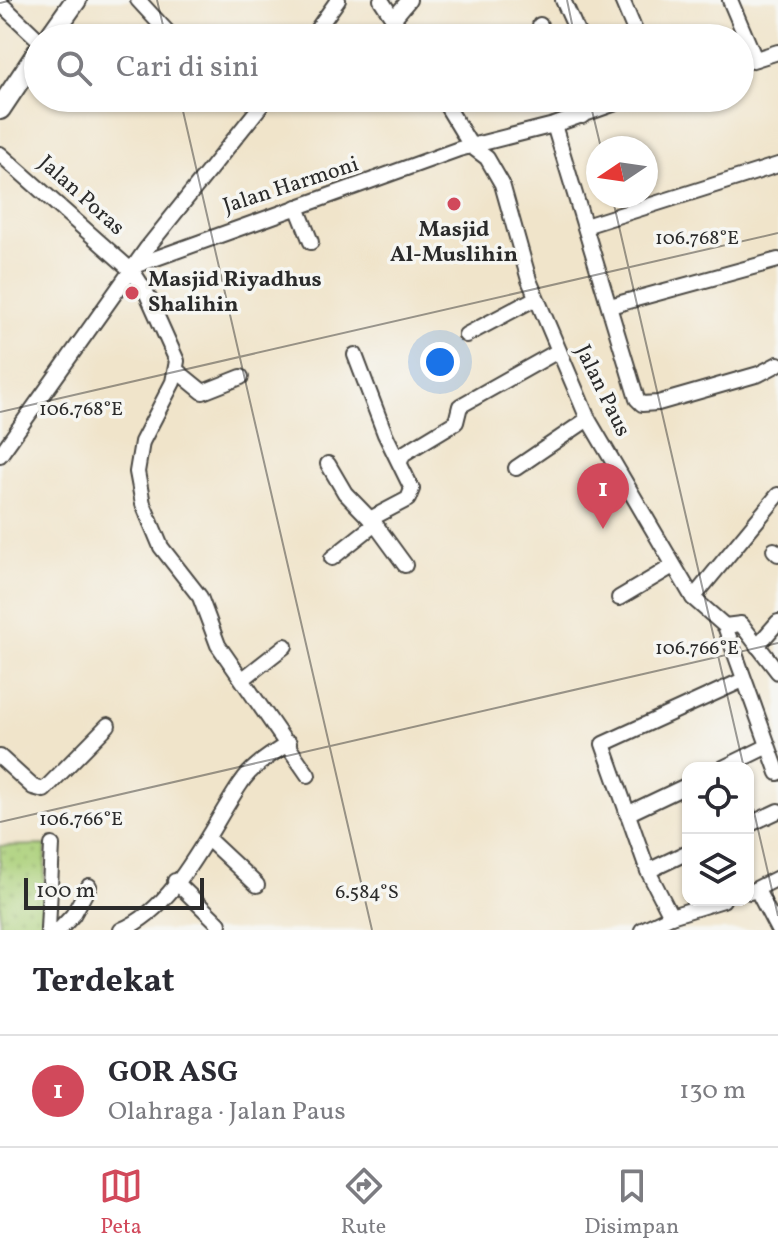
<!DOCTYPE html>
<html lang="id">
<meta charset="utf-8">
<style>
:root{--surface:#fff;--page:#f2f2f3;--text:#2b2b33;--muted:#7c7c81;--line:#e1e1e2;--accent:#d1495b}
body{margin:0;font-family:Vollkorn,serif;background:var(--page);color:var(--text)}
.controls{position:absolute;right:24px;bottom:24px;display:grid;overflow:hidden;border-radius:16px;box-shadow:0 2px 6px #0004}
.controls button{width:72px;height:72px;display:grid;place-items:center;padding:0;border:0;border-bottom:2px solid var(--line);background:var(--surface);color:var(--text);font:40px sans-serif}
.compass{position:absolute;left:586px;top:136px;width:72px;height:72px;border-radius:50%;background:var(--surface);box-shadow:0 2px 6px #0004;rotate:257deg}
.scale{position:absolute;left:24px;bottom:20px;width:180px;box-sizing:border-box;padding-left:8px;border:4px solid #2b2b2b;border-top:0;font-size:22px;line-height:28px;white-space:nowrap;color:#2b2b2b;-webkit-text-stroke:6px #f6f6f2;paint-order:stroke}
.you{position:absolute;left:440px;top:362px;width:28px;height:28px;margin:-20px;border:6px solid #fff;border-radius:50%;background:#1a73e8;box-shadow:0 0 0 12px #1a73e833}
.badge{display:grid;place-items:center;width:52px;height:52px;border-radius:50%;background:var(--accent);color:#fff;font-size:26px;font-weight:700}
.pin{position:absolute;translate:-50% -66px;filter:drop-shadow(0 2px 4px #0008)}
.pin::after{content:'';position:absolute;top:42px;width:28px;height:24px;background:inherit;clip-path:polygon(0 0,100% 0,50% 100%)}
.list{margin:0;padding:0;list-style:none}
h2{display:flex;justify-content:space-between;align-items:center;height:104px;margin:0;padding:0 32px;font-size:34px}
h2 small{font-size:26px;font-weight:400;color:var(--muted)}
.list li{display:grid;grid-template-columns:52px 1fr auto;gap:24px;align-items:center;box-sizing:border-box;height:112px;padding:0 32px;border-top:2px solid var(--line)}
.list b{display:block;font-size:30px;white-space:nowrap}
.list p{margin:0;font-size:26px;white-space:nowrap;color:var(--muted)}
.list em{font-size:26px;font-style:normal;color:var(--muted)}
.icon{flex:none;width:44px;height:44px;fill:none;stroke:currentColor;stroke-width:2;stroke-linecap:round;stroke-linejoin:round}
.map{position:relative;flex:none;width:778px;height:930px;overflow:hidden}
.search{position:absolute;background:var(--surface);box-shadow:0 2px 6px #0004;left:24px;right:24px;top:24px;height:88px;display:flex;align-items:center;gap:20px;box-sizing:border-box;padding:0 28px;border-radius:44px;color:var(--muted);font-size:30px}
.sheet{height:216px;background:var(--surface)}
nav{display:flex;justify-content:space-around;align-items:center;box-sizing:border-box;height:112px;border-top:2px solid var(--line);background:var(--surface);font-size:22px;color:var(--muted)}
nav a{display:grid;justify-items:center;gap:4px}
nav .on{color:var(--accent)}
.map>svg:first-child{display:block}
.grass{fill:url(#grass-dots);stroke:#6c7e52;stroke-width:2}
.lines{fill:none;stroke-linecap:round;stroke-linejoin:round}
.street-casing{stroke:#494743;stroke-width:18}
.primary-casing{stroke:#494743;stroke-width:24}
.street{stroke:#fff;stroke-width:14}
.primary{stroke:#fff;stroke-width:20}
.ticks{fill:none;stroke:#2b2b2b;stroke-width:2;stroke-opacity:0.45}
.poi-dot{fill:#d1495b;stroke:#f6f6f2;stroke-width:3}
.labels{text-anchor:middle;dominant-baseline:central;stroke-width:7;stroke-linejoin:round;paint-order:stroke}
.street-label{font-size:22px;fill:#2b2b2b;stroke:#f6f6f2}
.poi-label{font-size:22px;font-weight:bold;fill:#2b2b2b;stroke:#f6f6f2}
.ticks-label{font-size:20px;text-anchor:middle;fill:#2b2b2b;stroke:#f6f6f2;stroke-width:7;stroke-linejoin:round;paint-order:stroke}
</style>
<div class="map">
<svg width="778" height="930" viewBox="0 0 778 930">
<defs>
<pattern id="grass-dots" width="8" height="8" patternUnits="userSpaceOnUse" patternTransform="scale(2)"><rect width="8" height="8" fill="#acd07a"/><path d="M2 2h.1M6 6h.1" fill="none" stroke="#94b36a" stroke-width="1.8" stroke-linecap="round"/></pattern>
</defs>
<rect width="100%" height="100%" fill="#f6f6f2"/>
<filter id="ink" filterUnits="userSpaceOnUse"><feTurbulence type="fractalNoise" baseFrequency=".0125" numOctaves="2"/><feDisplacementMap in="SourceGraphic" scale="16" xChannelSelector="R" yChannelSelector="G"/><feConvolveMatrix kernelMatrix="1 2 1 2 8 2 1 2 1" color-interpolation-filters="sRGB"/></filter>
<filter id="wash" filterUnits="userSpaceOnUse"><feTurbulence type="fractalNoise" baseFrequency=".006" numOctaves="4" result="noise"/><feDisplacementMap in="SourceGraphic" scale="32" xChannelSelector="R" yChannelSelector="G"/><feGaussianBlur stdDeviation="1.8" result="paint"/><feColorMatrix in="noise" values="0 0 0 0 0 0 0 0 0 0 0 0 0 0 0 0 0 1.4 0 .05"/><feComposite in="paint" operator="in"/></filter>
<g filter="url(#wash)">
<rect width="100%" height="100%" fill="#f0e4ca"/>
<path class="grass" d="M46,845L42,929L0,928V846Z"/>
</g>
<g filter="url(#ink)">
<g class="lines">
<g class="street-casing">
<g id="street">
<path d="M138,0L173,38"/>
<path d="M381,0L406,38"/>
<path d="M563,0L580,38"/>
<path d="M622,0L638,38"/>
<path d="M730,0L755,59"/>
<path d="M0,3L38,39"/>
<path d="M394,18L409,0"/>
<path d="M540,25L546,38"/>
<path d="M311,38L338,0"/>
<path d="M740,64L778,52"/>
<path d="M442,98L471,146L487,158L502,184L529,280L588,419L693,598L725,626L778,773"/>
<path d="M574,98L582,116"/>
<path d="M554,125L637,399L642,404L658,403L759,374L778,364"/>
<path d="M0,154L133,272L146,292L177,361L173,382L142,442L137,472L143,504L161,547L200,597L218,645L308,775"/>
<path d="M297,207L311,242"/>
<path d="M585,226L778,165"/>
<path d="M137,265L459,149L554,125L630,98"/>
<path d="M610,306L778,260"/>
<path d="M466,335L536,298"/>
<path d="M355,355L385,434L412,489L408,499L370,519"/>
<path d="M176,370L203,392L241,377"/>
<path d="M0,455L147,248L267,98"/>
<path d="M400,462L403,454L456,422L460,406L558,351"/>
<path d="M328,464L345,493L375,524L405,565"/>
<path d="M516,468L588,419"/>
<path d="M774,550L778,554"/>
<path d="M332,558L375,524"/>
<path d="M619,598L673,566"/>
<path d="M693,598L778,495"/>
<path d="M725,626L741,624L778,672"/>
<path d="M757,646L778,622"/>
<path d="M243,679L285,646"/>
<path d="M0,757L33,787L44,790L108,725"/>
<path d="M723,768L768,746"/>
<path d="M627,814L688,785"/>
<path d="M748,825L778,811"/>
<path d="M208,839L257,885"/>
<path d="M648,871L688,852"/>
<path d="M175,881L219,924"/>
<path d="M757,890L778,930"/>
<path d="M750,892L778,878"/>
<path d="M671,916L648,871L603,744L743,680"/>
<path d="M48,930L52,845"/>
<path d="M59,930L73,915L89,886"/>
<path d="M121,930C176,908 209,830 241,783C252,766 272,754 289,743"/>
<path d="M642,930L671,916L723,900"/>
</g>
</g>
<g class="primary-casing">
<g id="primary">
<path d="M49,38L76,0"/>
<path d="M0,109L38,52"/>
</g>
</g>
<use href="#street" class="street"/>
<use href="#primary" class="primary"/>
</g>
</g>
<path class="ticks" d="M157,0L166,38M567,0L575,38M0,3L12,0M180,98L372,930M589,98L601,148M612,196L744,768M0,412L778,233M748,786L778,916M0,822L778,643"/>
<g class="poi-dot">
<circle cx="454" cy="204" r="8"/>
<circle cx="132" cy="293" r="8"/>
</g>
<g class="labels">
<g class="street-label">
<text transform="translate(291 186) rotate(-18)">Jalan Harmoni</text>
<text transform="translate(81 196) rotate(42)">Jalan Poras</text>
<text transform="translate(602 391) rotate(64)">Jalan Paus</text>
</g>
<g class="poi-label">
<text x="454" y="230">Masjid<tspan x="454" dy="25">Al-Muslihin</tspan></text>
<text x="148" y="280" text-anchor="start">Masjid Riyadhus<tspan x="148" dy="25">Shalihin</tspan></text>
</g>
</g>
<g class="ticks-label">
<text x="697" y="244">106.768°E</text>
<text x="81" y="415">106.768°E</text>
<text x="697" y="654">106.766°E</text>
<text x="81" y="825">106.766°E</text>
<text x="367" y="898">6.584°S</text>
</g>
</svg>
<div class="controls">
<button><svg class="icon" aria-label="locate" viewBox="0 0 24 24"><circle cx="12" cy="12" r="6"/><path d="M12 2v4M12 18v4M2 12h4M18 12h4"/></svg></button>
<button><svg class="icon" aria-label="layers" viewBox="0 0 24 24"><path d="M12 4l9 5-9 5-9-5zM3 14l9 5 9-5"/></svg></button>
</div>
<svg class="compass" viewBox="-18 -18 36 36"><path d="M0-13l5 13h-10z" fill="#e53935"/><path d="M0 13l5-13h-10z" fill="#7c7c81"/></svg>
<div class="scale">100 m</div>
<div class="you"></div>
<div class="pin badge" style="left:603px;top:529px">1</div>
<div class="search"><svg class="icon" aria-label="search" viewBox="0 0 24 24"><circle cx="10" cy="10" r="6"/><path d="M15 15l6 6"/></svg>Cari di sini</div>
</div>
<section class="sheet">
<h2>Terdekat<small></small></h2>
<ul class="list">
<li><span class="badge">1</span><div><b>GOR ASG</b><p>Olahraga · Jalan Paus</p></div><em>130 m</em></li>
</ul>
</section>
<nav>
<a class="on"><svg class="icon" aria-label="map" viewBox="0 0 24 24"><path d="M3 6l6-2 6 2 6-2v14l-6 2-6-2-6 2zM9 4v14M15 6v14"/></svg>Peta</a>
<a><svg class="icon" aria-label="directions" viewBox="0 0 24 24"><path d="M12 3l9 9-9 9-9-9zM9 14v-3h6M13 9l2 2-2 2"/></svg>Rute</a>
<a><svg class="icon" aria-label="saved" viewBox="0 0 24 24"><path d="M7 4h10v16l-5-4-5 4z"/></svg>Disimpan</a>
</nav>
